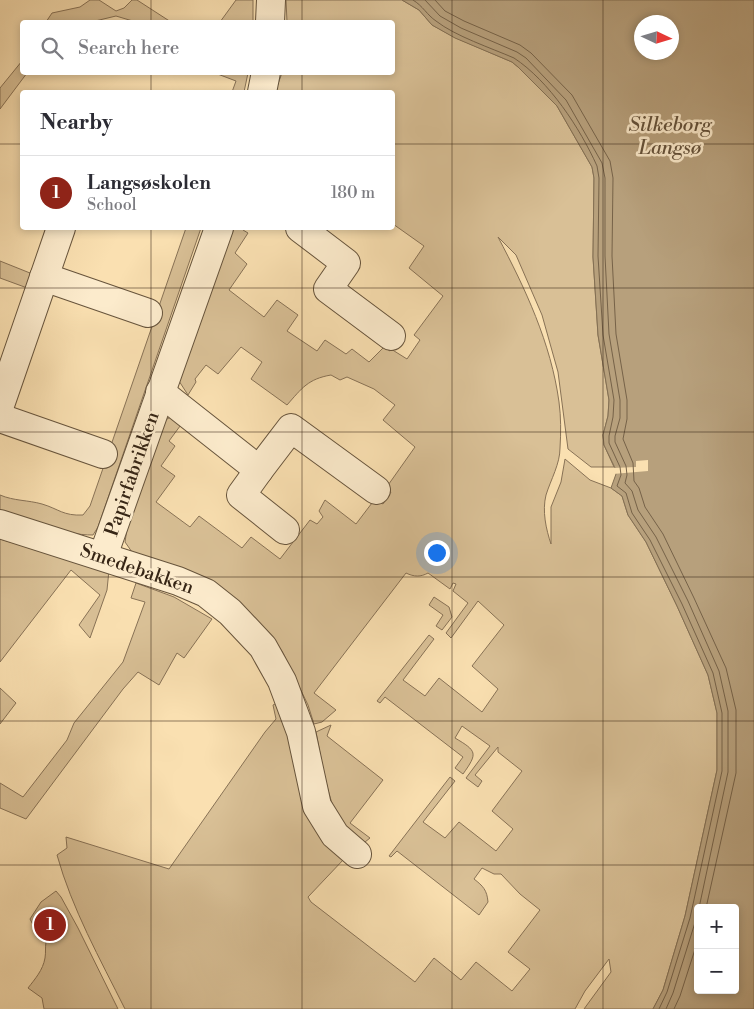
<!DOCTYPE html>
<meta charset="utf-8">
<style>
:root{--surface:#fff;--page:#f2f2f3;--text:#2b2b33;--muted:#7c7c81;--line:#e1e1e2;--accent:#8f2418}
body{margin:0;font-family:"Libre Bodoni",serif;background:var(--page);color:var(--text)}
.controls{position:absolute;right:15px;bottom:15px;display:grid;overflow:hidden;border-radius:5px;box-shadow:0 2px 8px #0003}
.controls button{width:45px;height:45px;display:grid;place-items:center;padding:0;border:0;border-bottom:1px solid var(--line);background:var(--surface);color:var(--text);font:25px sans-serif}
.compass{position:absolute;left:634px;top:15px;width:45px;height:45px;border-radius:50%;background:var(--surface);box-shadow:0 2px 8px #0003;rotate:94deg}
.you{position:absolute;left:436px;top:552px;width:18px;height:18px;margin:-12px;border:4px solid #fff;border-radius:50%;background:#1a73e8;box-shadow:0 0 0 8px #1a73e833}
.badge{display:grid;place-items:center;width:32px;height:32px;border-radius:50%;background:var(--accent);color:#fff;font-size:16px;font-weight:700}
.pin{position:absolute;translate:-50% -50%;border:2px solid #fff;box-shadow:0 1px 5px #0006}
.list{margin:0;padding:0;list-style:none}
h2{display:flex;justify-content:space-between;align-items:center;height:65px;margin:0;padding:0 20px;font-size:21px}
h2 small{font-size:16px;font-weight:400;color:var(--muted)}
.list li{display:grid;grid-template-columns:32px 1fr auto;gap:15px;align-items:center;box-sizing:border-box;height:75px;padding:0 20px;border-top:1px solid var(--line)}
.list b{display:block;font-size:19px;white-space:nowrap}
.list p{margin:0;font-size:16px;white-space:nowrap;color:var(--muted)}
.list em{font-size:16px;font-style:normal;color:var(--muted)}
.icon{flex:none;width:28px;height:28px;fill:none;stroke:currentColor;stroke-width:2;stroke-linecap:round;stroke-linejoin:round}
.map{position:relative;flex:none;width:754px;height:1009px;overflow:hidden}
.search{position:absolute;background:var(--surface);box-shadow:0 2px 8px #0003;left:20px;top:20px;width:375px;height:55px;display:flex;align-items:center;gap:12px;box-sizing:border-box;padding:0 18px;border-radius:5px;color:var(--muted);font-size:19px}
.panel{position:absolute;background:var(--surface);box-shadow:0 2px 8px #0003;left:20px;top:90px;width:375px;height:140px;border-radius:5px}
.map>svg:first-child{display:block}
.green{fill:#d9c096;stroke:#887256}
.water{fill:#b7a07c;stroke:#836f53;fill-rule:evenodd}
.pier{fill:#fae0b1}
.lines{fill:none;stroke-linecap:round;stroke-linejoin:round}
.shore{stroke:#766248;stroke-width:1}
.minor-casing{stroke:#67543c;stroke-width:30}
.minor{stroke:#fcebcc;stroke-width:28}
.grid{fill:none;stroke:#362515;stroke-width:1;stroke-opacity:0.55}
.labels{text-anchor:middle;dominant-baseline:central;stroke-width:5;stroke-linejoin:round;paint-order:stroke}
.street-label{font-size:19px;fill:#362515;stroke:#fcebcc}
.water-label{font-size:20px;font-style:italic;fill:#635039;stroke:#fcebcc}
</style>
<div class="map">
<svg width="754" height="1009" viewBox="0 0 754 1009">
<rect width="100%" height="100%" fill="#fae0b1"/>
<filter id="stains"><feTurbulence type="fractalNoise" baseFrequency=".004" numOctaves="4"/><feColorMatrix values="0 0 0 0 .2 0 0 0 0 .09 0 0 0 0 .02 0 0 0 .5 -.17"/></filter>
<radialGradient id="worn" r=".72"><stop offset=".6" stop-color="#630" stop-opacity="0"/><stop offset="1" stop-color="#630" stop-opacity=".3"/></radialGradient>
<g class="green">
<path d="M90,0H99L116,11L124,8L132,0H137L171,22H136L116,16L91,22H46L52,13L80,7Z"/>
<path d="M236,0H253V22H220Z"/>
<path d="M286,0H402L419,10L432,25L456,38L512,62L518,67L557,106L592,167L594,178L593,257L598,335L609,400L608,416L603,435L604,445L614,467H591L568,449L558,372L542,315L516,255L498,237C525,288 551,343 559,402C561,417 561,432 560,448C560,464 551,479 546,495C542,511 546,529 551,544V507L561,482L565,459L590,480L611,488L622,496L628,515L646,542L677,606L708,675L717,713V770L685,916L663,990L653,1009H584L611,972L609,959L585,991L575,1009H125C100,959 72,909 57,855L67,848L66,837L169,869L265,732L276,719L273,705L281,701L344,859L308,897L311,902L415,982L434,958L461,980L476,962L512,991L530,969L508,952L540,910L520,894L501,874H494L482,868L474,879C483,886 487,890 488,902L479,915L397,851L391,857L389,856L450,777L455,781L423,822L445,838L459,822L496,851L513,829L492,811L522,771L498,752V747L475,775L482,781L478,787L466,778L490,746L462,726L455,738C477,751 478,753 463,774L455,768L463,757L385,697L380,703L377,701L429,635L434,639L403,680L425,696L439,678L482,712L498,689L472,666L504,625L478,601L451,638L446,633L468,603L453,591L456,584L453,583L450,589L428,573C421,577 414,577 406,573L314,693L336,710L322,722L314,724L308,705L282,651L251,614L234,600L132,552L125,542L127,529L161,422L173,416L186,418L169,441L175,446L161,466L175,476L156,502L190,527L199,516L242,548L251,537L280,559L310,520L317,524L323,517L319,511L325,500L356,524L375,499L383,504L391,492L386,488L415,447L383,420L395,405L374,389L347,377L340,380L331,375C308,379 302,388 287,405L251,379L262,362L241,347L218,374L206,365L195,379L196,382L188,395L179,381L230,228H245L243,230L248,233L235,253L247,264L229,290L264,317L277,300L298,315L287,331L317,351L325,340L346,354L352,349L369,362L384,347L390,351L391,349L407,359L420,340L414,335L443,296L409,268L424,246L393,224L392,92H275L282,73L392,72V22H287Z"/>
<path d="M22,61V72L27,73L0,109V88Z"/>
<path d="M215,73H248L244,92H232L236,81Z"/>
<path d="M186,228H201L98,527L93,535C63,535 28,522 0,511V495C14,501 28,500 42,504C59,509 63,516 83,515L90,506Z"/>
<path d="M0,261L35,275L30,289L0,278Z"/>
<path d="M0,539L109,570L107,590L90,638L79,625L100,595L71,570L0,662Z"/>
<path d="M136,583L174,597L212,619L184,658L177,653L159,685L138,672L123,689L26,819L0,808V783L23,797L67,740L74,723L123,662L145,602L131,598Z"/>
<path d="M434,597L449,607L452,617L442,630L436,626L443,615L429,605Z"/>
<path d="M0,688L16,703L0,724Z"/>
<path d="M331,725L327,736L383,780L350,823L370,838L365,842H360C355,837 348,832 343,826C328,806 321,757 316,732Z"/>
<path d="M56,891L61,897L78,928L118,1009H44L42,998L28,988C35,979 43,970 45,958C46,952 45,948 46,942L39,936L30,919L41,902Z"/>
</g>
<path class="water" d="M402,0H754V1009H653L663,990L685,916L717,770V713L708,675L677,606L646,542L628,515L622,496L611,488L616,474L615,468L604,445L603,435L608,416L609,400L598,335L593,257L594,178L592,167L557,106L518,67L512,62L455,38L432,25L419,10ZM642,22H672V52H642ZM698,908H735V990H698Z"/>
<path class="pier" d="M648,460V471L613,474V468L636,467V461Z"/>
<g class="lines">
<g class="shore">
<path d="M413,0C423,6 427,15 436,21C455,36 491,48 514,58C549,81 580,128 597,166L599,178L598,256L603,335L614,400L613,417L609,436V443L620,467L621,475L617,486L626,493L632,513L650,540L682,604L713,673L722,713V771L690,918L667,992L659,1009"/>
<path d="M425,0L440,16L461,28L517,52L526,58L566,100L602,163L605,178V256L609,334L620,400V418L615,436V442L626,466L627,475L625,483L632,491L638,510L656,537L688,601L719,671L728,711V772L699,908"/>
<path d="M435,0L445,11L464,21L520,45L531,53L572,95L610,161L613,178L612,256L616,334L627,400V419L623,439L633,463L634,481L639,488L645,507L663,534L694,598L726,668L736,710V773L706,908"/>
<path d="M666,1009L673,993L698,913"/>
<path d="M674,1009L680,996L698,940"/>
</g>
<g class="minor-casing">
<g id="minor">
<path d="M270,22L271,0"/>
<path d="M262,92L266,72"/>
<path d="M300,228L346,263L328,289L391,336"/>
<path d="M44,277L148,313"/>
<path d="M160,392L259,470L291,428L376,490"/>
<path d="M0,405L61,228"/>
<path d="M0,418L103,454"/>
<path d="M259,470L241,495L285,530"/>
<path d="M0,524L178,581L206,593L230,612L263,647L282,681L301,732L317,806L335,835L357,854"/>
<path d="M103,556L219,228"/>
</g>
</g>
<use href="#minor" class="minor"/>
</g>
<path class="grid" d="M151,0V22M302,0V22M452,0V1009M603,0V1009M151,72V92M302,72V92M0,144H22M392,144H754M151,228V1009M302,228V1009M0,288H754M0,432H754M0,577H754M0,721H754M0,865H754"/>
<g class="labels">
<g class="street-label">
<text transform="translate(132 474) rotate(-71)">Papirfabrikken</text>
<text transform="translate(137 569) rotate(19)">Smedebakken</text>
</g>
<g class="water-label">
<text x="670" y="125">Silkeborg<tspan x="670" dy="23">Langsø</tspan></text>
</g>
</g>
<rect width="100%" height="100%" filter="url(#stains)"/>
<rect width="100%" height="100%" fill="url(#worn)"/>
</svg>
<div class="controls">
<button>+</button>
<button>−</button>
</div>
<svg class="compass" viewBox="-18 -18 36 36"><path d="M0-13l5 13h-10z" fill="#e53935"/><path d="M0 13l5-13h-10z" fill="#7c7c81"/></svg>
<div class="you"></div>
<div class="pin badge" style="left:50px;top:925px">1</div>
<div class="search"><svg class="icon" aria-label="search" viewBox="0 0 24 24"><circle cx="10" cy="10" r="6"/><path d="M15 15l6 6"/></svg>Search here</div>
<section class="panel">
<h2>Nearby<small></small></h2>
<ul class="list">
<li><span class="badge">1</span><div><b>Langsøskolen</b><p>School</p></div><em>180 m</em></li>
</ul>
</section>
</div>
